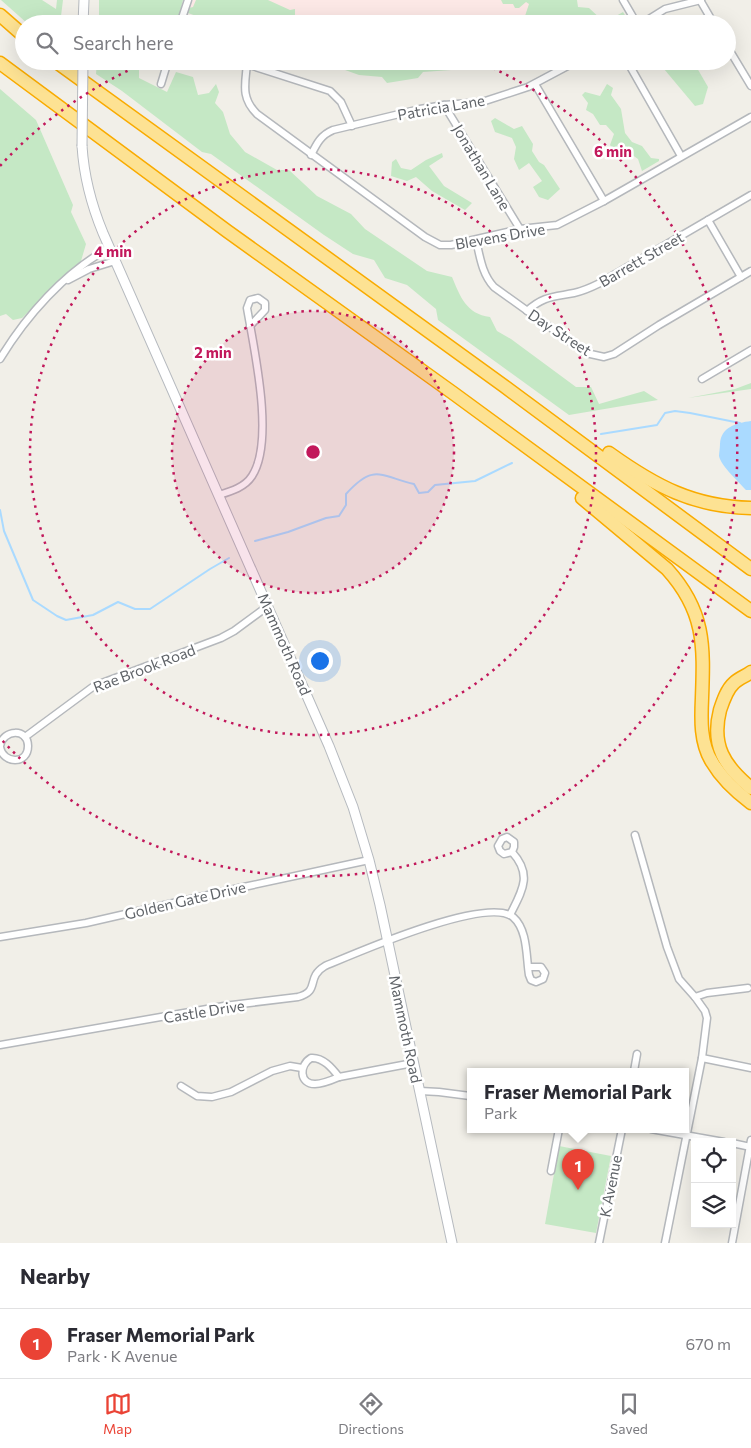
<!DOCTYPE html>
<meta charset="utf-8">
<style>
:root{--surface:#fff;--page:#f7f7f7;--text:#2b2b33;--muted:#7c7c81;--line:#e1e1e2;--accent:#ea4335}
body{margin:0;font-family:Commissioner,sans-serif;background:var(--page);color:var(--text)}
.controls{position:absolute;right:15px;bottom:15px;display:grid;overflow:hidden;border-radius:0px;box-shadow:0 5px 20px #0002}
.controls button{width:45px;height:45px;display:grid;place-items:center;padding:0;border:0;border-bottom:1px solid var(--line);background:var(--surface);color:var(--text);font:25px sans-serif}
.you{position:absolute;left:319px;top:660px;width:18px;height:18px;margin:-12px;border:4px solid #fff;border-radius:50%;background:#1a73e8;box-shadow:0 0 0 8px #1a73e833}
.badge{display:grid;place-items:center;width:32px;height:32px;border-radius:50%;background:var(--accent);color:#fff;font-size:16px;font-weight:700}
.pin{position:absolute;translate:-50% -41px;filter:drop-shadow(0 1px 2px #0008)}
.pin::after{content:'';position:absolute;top:26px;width:18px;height:15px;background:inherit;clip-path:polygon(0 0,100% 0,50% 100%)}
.popup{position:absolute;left:467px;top:1068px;width:222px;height:65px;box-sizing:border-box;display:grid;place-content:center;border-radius:0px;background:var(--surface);filter:drop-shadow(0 1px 4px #0005);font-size:16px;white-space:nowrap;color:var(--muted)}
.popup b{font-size:19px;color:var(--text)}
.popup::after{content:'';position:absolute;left:50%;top:100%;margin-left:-10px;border:10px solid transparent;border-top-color:var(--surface)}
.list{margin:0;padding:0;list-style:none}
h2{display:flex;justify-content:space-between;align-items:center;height:65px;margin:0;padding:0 20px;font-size:21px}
h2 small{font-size:16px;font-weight:400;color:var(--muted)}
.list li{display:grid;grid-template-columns:32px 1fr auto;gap:15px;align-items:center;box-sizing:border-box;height:70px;padding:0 20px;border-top:1px solid var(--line)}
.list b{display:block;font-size:19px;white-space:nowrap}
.list p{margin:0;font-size:16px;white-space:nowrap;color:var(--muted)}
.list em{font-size:16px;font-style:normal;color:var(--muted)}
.icon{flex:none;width:28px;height:28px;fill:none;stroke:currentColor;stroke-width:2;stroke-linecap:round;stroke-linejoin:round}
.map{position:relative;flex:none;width:751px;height:1243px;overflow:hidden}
.search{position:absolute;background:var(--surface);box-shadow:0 5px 20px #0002;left:15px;right:15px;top:15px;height:55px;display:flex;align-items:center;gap:12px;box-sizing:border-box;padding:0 18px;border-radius:28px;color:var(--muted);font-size:19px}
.sheet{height:135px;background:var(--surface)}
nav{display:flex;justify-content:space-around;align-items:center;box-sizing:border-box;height:70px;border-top:1px solid var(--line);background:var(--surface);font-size:14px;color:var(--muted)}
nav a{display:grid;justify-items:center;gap:2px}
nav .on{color:var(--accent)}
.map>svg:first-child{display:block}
.medical{fill:#fce8e6}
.green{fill:#c5e8c5}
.water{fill:#aadaff}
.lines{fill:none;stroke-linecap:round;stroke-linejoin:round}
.stream{stroke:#aadaff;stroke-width:2}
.minor-casing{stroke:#b5b8bc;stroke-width:9}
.secondary-casing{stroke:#b6babf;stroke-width:11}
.motorway-casing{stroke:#f9ab00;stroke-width:15}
.minor{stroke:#fff;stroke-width:6}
.secondary{stroke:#fff;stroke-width:9}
.motorway{stroke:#fde293;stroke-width:12}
.secondary-bridge-casing{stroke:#b6babf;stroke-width:11;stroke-linecap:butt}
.secondary-bridge{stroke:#fff;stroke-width:9}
.ring{fill:none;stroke:#c2185b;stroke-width:2.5;stroke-dasharray:2.5 5}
.labels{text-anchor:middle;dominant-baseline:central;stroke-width:5;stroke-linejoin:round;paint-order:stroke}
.street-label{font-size:15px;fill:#5f6368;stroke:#fff}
.centre{fill:#c2185b;stroke:#fff;stroke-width:2.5}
.ring-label{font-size:15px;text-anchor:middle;font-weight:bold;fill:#c2185b;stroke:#fff;stroke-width:5;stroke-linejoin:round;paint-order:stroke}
</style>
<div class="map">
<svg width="751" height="1243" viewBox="0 0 751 1243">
<rect width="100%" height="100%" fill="#f1efe8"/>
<path class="medical" d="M193,0H547L559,24H223L189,11Z"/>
<g class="green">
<path d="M1,0H42L56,9L57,0H63L60,24H28Z"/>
<path d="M99,0H183L177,23L99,24Z"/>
<path d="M196,0H268L290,10L295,9V17L299,19L302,16L305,22L307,20L310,23L320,21L328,24H218L188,13L189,8L193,7Z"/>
<path d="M501,0H577L578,7L589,8L603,21L609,20L623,12L628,20L627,24H520L524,19L529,4L526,2L519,8H515L513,4H503Z"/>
<path d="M97,61H134L139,70V78L167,92L176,72L193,77L198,95L209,93L216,84L219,92L215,103L223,112L230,134L245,152L277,170H289L317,196L351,214L365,229L427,271L452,277C460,296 466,314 490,317L497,331L511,339L576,387H591L599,404L644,391L658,400L569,415L438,320L436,309L407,285L385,278L374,260L353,254L324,235L211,154L202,152L122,91L96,74Z"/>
<path d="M320,61H479L451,70L423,72L418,78L387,83L382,77L359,75Z"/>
<path d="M662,61H693L708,87L703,104L695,106L659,63Z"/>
<path d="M607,84L613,88L611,95L621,109L625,133L632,142L642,146L651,158L659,159V161L642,171L638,159L628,152L620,157L610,145L614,134L606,125H600L593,114L586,110L588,103L582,95L585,92L600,96Z"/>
<path d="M0,89L36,120L73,205L71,212L86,244L81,261L22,318L13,320L6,314L0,316Z"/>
<path d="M495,118L514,129L522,126L533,144L532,151L539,162L544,165L560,189L548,200L539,197L533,187L542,181L529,163L519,170L514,159L516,147L512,138L495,132L491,121Z"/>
<path d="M442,153L443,157L429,166L444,186L472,203L465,210L432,191L416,177L407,181L391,176L392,162L396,159L401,168L411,170L426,160Z"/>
<path d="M751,383V389L688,398L735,389Z"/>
<path d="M559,1146L611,1156L596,1233L545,1224Z"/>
</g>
<path class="water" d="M751,421V490H746C739,482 721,466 719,456C719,453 720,448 720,444C721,427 736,423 751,421Z"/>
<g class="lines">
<g class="stream">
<path d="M601,434L657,425L665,413L675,411L690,413L740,423"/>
<path d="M0,510L4,531L33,600L57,616L66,620L93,615L118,602L135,609H150L210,569L229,558"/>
<path d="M255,541L288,532L326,518L339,516L346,505V494C374,463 380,476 414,484L419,493L428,492L435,485L475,481L512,463"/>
</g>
<g class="minor-casing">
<g id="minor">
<path d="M623,0L637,24"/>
<path d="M700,0L714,24"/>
<path d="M180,24L188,0"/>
<path d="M641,24L665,9L701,0"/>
<path d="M727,46L751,86"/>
<path d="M208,61H212"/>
<path d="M237,61L330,91L341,102L352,126"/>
<path d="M627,61L681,156"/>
<path d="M247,64C245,85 241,98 257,114L425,237L440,245H451L520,229L557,225L604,201L751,117"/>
<path d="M161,84L168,61"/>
<path d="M535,84L604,201"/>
<path d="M444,105L520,229"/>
<path d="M311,155C317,143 321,135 333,130L420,109L444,105L482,102L528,87L577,61"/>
<path d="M708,220L741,277"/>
<path d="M476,240C480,257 482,274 494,287L586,353L604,357L614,354L659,325L751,271"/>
<path d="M68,280L89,269L115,261"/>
<path d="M527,311C543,296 554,297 574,293C583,291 592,287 600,283L751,195"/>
<path d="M0,359C26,316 65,272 109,248"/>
<path d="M702,379L751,350"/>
<path d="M219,495C232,491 245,487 252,476C275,441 254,349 247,308L250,300L258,298L265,303V310L250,326"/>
<path d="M25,737L94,686L221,638L234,631L268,606"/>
<path d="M0,746C3,729 28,728 28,746C28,765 3,764 0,747"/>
<path d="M635,835L667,947L679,979L695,997L705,1011L707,1018L702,1058L665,1243"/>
<path d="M510,915C522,891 533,875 512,852L514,847V842L507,837L502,839L498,846L500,851L504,854L512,852"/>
<path d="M0,937L86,923L239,888L369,860"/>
<path d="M695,997L707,993L748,988"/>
<path d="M0,1045L224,1006L298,997C321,991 305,978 325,966C356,953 486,896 513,917C528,930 526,957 529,975L531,980L536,982L543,979L545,973L541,967H528"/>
<path d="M311,1058C323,1057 332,1068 339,1077C332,1080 323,1084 315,1084C299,1084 299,1065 311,1058Z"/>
<path d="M702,1058L751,1068"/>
<path d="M634,1071L637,1054"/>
<path d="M339,1077L413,1063"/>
<path d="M420,1091L439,1092L470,1096"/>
<path d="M197,1096L181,1086L197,1096L212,1097L231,1092L272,1071L290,1066L302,1068"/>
<path d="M651,1129L724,1142"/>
<path d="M732,1143L751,1147"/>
<path d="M551,1171L559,1129"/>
<path d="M599,1243L622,1129"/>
<path d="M732,1243L751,1140"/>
</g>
</g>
<g class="secondary-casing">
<g id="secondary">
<path d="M83,24L84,0"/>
<path d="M82,146C84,177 91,204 103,233L329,746L353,807L369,860L380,905L452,1243"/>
</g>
</g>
<g class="motorway-casing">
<g id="motorway">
<path d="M0,15L24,36"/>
<path d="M55,61L504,386L751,569"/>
<path d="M0,63L227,231L453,393L751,611"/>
<path d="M609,453C655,486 694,507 751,508"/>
<path d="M582,498L667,569C705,611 704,645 702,698C701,719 700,743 712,762C722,779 735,791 751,803"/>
<path d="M751,672C746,676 739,678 734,683C727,689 723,701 720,710C711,745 724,766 751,788"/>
</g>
</g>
<use href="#minor" class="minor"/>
<use href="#secondary" class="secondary"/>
<use href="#motorway" class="motorway"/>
<g class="secondary-bridge-casing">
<path id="secondary-bridge" d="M82,146L83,61"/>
</g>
<use href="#secondary-bridge" class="secondary-bridge"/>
</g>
<circle cx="313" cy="452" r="141" fill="#c2185b" fill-opacity=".12"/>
<g class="ring">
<circle cx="313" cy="452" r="141"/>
<circle cx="313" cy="452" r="283"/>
<path d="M0 166A424 424 0 0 1 147 62M479 62A424 424 0 1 1 0 738"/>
</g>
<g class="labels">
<g class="street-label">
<text transform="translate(441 107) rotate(-10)">Patricia Lane</text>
<text transform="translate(482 167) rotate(59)">Jonathan Lane</text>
<text transform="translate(500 236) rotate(-10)">Blevens Drive</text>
<text transform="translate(641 259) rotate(-30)">Barrett Street</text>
<text transform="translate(560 332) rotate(33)">Day Street</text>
<text transform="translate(285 644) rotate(66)">Mammoth Road</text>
<text transform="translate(144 668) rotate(-21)">Rae Brook Road</text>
<text transform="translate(185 900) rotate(-13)">Golden Gate Drive</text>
<text transform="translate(204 1011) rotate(-9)">Castle Drive</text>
<text transform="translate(406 1029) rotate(78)">Mammoth Road</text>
<text transform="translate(610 1186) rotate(-79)">K Avenue</text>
</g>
</g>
<circle cx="313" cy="452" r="8" class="centre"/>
<g class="ring-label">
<text x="613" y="157">6 min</text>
<text x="113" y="257">4 min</text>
<text x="213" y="358">2 min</text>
</g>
</svg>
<div class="controls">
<button><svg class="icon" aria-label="locate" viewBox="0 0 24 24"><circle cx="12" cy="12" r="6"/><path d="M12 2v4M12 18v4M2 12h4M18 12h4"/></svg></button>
<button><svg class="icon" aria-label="layers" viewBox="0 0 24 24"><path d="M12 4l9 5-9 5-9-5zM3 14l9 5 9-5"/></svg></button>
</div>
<div class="you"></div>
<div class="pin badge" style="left:578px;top:1190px">1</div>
<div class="popup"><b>Fraser Memorial Park</b>Park</div>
<div class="search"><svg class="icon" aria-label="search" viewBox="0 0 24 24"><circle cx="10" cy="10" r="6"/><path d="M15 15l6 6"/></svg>Search here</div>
</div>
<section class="sheet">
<h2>Nearby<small></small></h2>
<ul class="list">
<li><span class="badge">1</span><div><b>Fraser Memorial Park</b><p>Park · K Avenue</p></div><em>670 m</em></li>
</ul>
</section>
<nav>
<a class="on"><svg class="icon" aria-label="map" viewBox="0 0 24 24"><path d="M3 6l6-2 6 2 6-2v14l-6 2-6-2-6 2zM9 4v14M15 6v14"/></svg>Map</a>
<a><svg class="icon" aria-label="directions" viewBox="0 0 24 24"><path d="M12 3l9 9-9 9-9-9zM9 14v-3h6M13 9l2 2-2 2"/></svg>Directions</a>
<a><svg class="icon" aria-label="saved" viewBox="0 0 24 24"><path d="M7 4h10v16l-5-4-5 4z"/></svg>Saved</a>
</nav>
